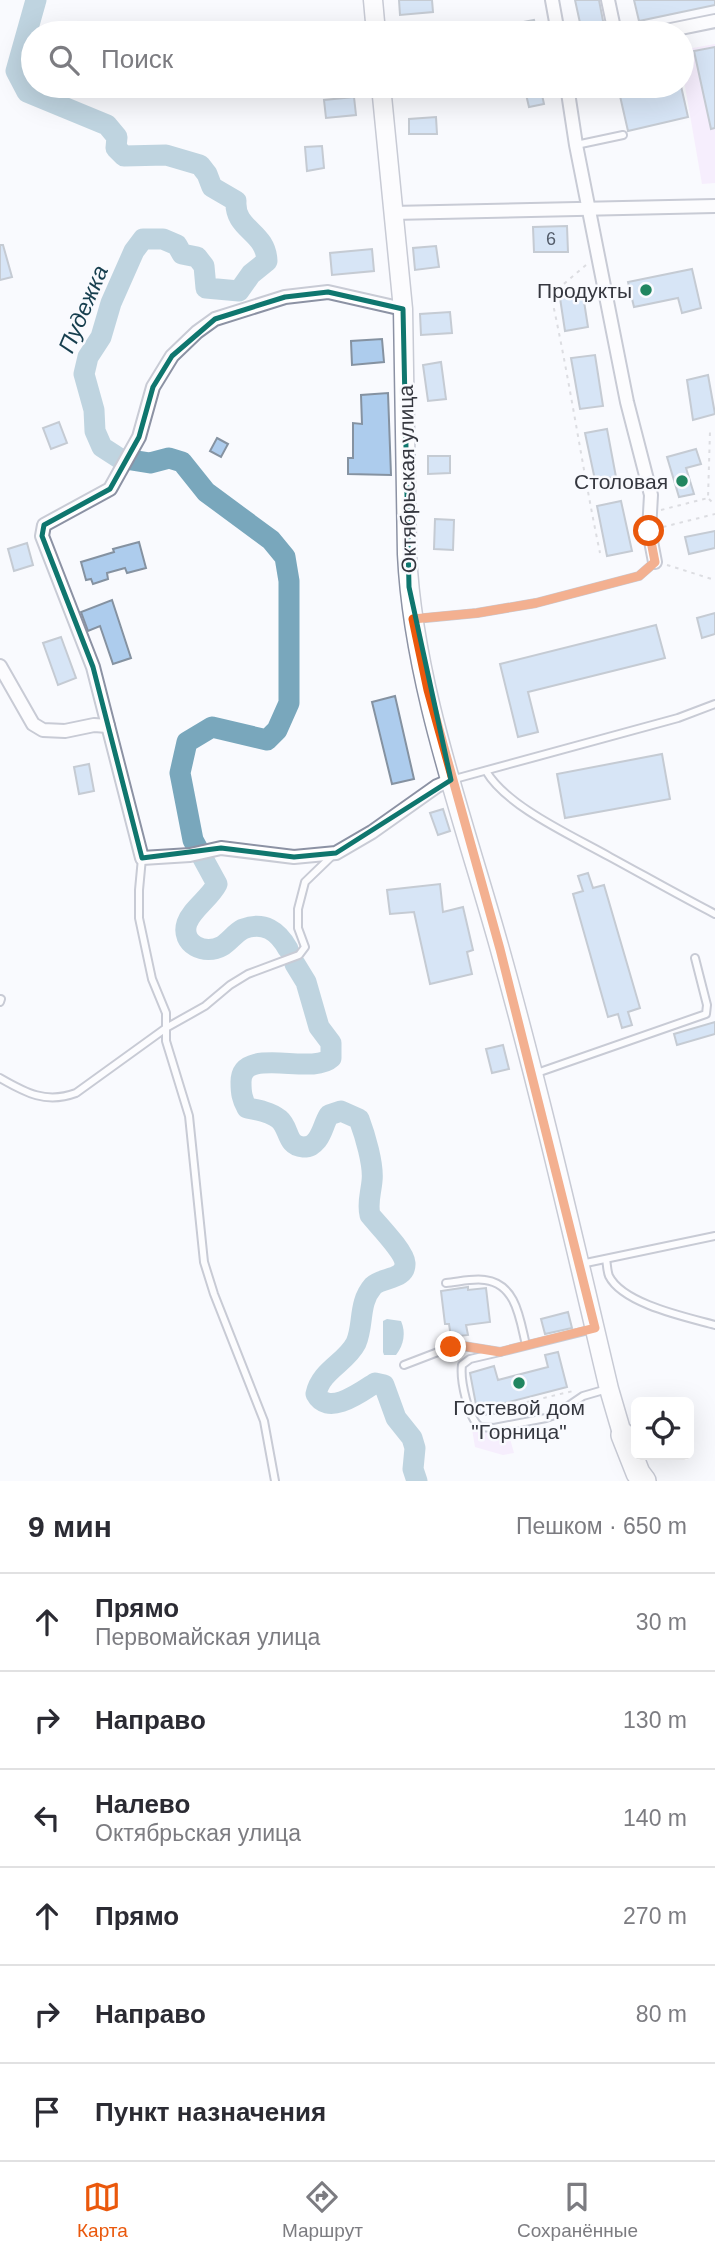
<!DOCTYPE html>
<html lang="ru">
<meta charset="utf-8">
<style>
:root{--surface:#fff;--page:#f7f7f7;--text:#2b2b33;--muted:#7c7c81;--line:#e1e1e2;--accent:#ea580c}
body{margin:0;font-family:Helvetica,sans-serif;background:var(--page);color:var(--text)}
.controls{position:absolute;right:21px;bottom:21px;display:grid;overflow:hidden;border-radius:10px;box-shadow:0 7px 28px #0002}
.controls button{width:63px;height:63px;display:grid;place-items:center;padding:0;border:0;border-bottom:2px solid var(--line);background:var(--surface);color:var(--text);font:35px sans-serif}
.stop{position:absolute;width:21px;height:21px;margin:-16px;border:5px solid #ea580c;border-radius:50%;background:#fff}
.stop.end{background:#ea580c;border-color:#fff;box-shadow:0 2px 7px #0008}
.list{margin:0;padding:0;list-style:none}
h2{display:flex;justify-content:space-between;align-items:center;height:91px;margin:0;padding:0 28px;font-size:30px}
h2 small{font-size:23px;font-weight:400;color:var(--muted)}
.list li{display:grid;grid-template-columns:46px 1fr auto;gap:21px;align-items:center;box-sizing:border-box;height:98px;padding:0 28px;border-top:2px solid var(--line)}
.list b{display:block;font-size:26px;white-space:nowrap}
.list p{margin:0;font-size:23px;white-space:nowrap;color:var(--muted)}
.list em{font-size:23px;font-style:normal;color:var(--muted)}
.icon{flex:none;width:38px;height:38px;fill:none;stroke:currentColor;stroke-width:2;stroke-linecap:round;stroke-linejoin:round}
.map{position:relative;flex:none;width:715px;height:1481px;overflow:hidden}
.search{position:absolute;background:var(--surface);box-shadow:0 7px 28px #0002;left:21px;right:21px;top:21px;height:77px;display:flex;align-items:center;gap:18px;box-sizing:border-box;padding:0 24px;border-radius:38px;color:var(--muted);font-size:26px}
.sheet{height:679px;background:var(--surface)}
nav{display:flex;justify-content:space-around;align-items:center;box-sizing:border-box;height:98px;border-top:2px solid var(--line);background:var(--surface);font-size:19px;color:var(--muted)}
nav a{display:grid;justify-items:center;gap:4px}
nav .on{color:var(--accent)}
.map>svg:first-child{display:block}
.green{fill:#f2dffc}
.water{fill:#79a7bc}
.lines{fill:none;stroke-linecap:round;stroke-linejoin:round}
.river{stroke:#79a7bc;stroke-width:21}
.building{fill:#adcced;stroke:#8592a1;stroke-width:2}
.lane-casing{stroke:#8c92a4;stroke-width:10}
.street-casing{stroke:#8c92a4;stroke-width:16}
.secondary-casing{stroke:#8c92a4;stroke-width:21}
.highway-casing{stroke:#8c92a4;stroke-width:26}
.path{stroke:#b9bbc0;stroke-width:2;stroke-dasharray:3.5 5;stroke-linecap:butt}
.lane{stroke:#fff;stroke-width:6}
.street{stroke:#fff;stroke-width:12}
.secondary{stroke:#fff;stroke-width:18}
.highway{stroke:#fff;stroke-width:23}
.route{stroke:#ea580c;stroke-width:9}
.marked{fill:none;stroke:#0f766e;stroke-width:5;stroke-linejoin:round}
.poi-dot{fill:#218660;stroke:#f9fafe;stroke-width:2.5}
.labels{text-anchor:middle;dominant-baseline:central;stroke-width:5;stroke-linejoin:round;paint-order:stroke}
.number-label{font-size:18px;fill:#535c6a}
.poi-label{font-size:21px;fill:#35373f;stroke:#f9fafe;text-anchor:end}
.street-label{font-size:21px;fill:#35373f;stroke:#f9fafe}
.water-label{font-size:23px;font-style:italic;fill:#163e4e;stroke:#f9fafe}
</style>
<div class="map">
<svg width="715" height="1481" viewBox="0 0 715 1481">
<rect width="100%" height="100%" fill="#f9fafe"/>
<g class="green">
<path d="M715,44V183L702,184L682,69V50Z"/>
<path d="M507,1428L514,1453L503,1455L475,1447L472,1429L493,1431Z"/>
</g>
<path class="water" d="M387,1319L401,1321C406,1332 404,1345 396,1355H384L383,1352V1321Z"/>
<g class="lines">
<g class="river">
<path d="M36,0L16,71L27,92L107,125L117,137L116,148L124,156L166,155L200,165L207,174L212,187L236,201C234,230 266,231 267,261L251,274L239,291L206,288L204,266L197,257L182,254L177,245L163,239H143L134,251L111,303L101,337L88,357L84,374L94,410L95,431L102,447L119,458L150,463L169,458L182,462L206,492L271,540L285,557L289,581V703L277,730L267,740L212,727L187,742L180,773L193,840L217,884C210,898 192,909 187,923C180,944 205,956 222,946C229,942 235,933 243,929C264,921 278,931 288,949"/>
<path d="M295,964L306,982L319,1027L331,1043V1058C312,1076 241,1045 241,1082C241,1093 242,1099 247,1108C258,1110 270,1112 279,1119C290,1128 286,1146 303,1147C310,1147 313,1145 317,1140C323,1132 324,1123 329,1115L341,1111L359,1119C365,1135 374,1165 372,1181C371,1193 367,1203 370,1215C378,1225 404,1251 405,1263C406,1280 382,1277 373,1286C358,1303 364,1325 356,1343C346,1363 321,1370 316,1394C328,1417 361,1392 375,1383L384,1385L396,1418L412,1438L415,1448L413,1469L417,1481"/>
</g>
</g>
<g class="building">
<path d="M399,0H432L433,12L400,15Z"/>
<path d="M575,0H599L604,26L582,32Z"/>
<path d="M634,0H715V5L639,21Z"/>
<path d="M534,20L537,33H515L513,24Z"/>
<path d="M715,47V128L711,129L694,51Z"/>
<path d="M405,86H429L430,95L407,97Z"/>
<path d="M524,86H540L544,104L529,107Z"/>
<path d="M670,86H681L688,117L628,131L620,96Z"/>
<path d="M354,97L356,115L326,118L324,100Z"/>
<path d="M436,117L437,134H409V119Z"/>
<path d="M322,146L324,168L307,171L305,147Z"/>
<path d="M567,226L568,252H534L533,227Z"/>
<path d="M0,245H3L12,277L0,280Z"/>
<path d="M436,246L439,267L415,270L413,248Z"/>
<path d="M372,249L374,271L332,275L330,253Z"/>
<path d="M692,269L701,308L682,313L678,298L634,307L628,282Z"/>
<path d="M583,295L588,327L565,331L560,298Z"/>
<path d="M450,312L452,333L421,335L420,314Z"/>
<path d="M382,339L384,362L352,365L351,341Z"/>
<path d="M595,355L603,406L580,409L571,358Z"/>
<path d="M441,362L446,399L428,401L423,365Z"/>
<path d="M708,375L715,414L693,420L687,380Z"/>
<path d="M388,393L391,475L348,474V458H353V423L362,424L361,395Z"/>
<path d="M59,422L67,443L51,449L43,428Z"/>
<path d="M607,429L616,477L595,480L585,433Z"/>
<path d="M217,438L228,444L221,457L210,451Z"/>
<path d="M696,449L701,464L686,468L694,494L679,497L667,457Z"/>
<path d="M428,456H450V473L428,474Z"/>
<path d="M621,501L632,551L607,556L597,506Z"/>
<path d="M435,519L454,520L453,550L434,549Z"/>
<path d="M715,531V548L689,554L685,537Z"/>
<path d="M139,542L146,568L127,573L125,568L107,573L108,579L93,584L91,579L86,580L81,562L114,552L113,549Z"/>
<path d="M27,543L33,565L14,571L8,549Z"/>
<path d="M112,600L131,658L113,664L100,626L88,631L81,612Z"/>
<path d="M715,613V634L702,638L697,618Z"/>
<path d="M656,625L665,658L528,692L538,732L518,737L500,664Z"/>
<path d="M61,637L76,678L58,685L43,643Z"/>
<path d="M395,696L414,779L392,784L372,702Z"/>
<path d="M662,754L670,799L565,818L557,774Z"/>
<path d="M89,764L94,791L79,794L74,767Z"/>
<path d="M443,809L450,831L438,835L430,813Z"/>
<path d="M588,873L593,888L604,885L640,1008L628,1012L632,1025L622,1028L618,1014L608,1017L573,894L583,891L578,876Z"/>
<path d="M440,884L443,912L463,907L473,950L467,952L472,974L430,984L414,912L390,914L387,890Z"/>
<path d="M715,1022V1034L677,1045L674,1034Z"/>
<path d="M503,1045L509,1069L492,1073L486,1049Z"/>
<path d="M468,1287V1290L486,1288L490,1322L466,1325L468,1335L451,1337L449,1324H445L441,1291Z"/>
<path d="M568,1312L572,1328L545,1334L541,1319Z"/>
<path d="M558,1352L567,1387L501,1404L503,1413L481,1415L479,1409L477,1410L470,1373L494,1366L498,1380L548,1367L545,1355Z"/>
</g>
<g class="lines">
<g class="lane-casing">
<g id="lane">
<path d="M576,145L623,135"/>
<path d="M415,619L477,613L536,603L639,576L655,562"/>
<path d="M486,771C507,807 573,836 610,857C645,876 680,896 715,914"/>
<path d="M451,780L678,718L715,704"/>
<path d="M142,858L139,890V918L152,979L166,1013V1041L189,1116L204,1262L214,1294L264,1421L275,1481"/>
<path d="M0,1002L1,999"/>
<path d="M534,1074L706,1014L707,1005L695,958"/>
<path d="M0,1078C26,1093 46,1104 76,1093L166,1028L205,1006L230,985L248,974L299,955L305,947L298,928V909L305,882L334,854"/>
<path d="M606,1259C607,1264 607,1271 609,1276C623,1304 686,1317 715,1325"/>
<path d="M581,1264L715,1236"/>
<path d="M446,1283C458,1282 473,1278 485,1280C517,1284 520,1321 526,1345"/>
<path d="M500,1352L470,1359L462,1365C460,1380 468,1418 480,1427L494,1428L546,1418L555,1415L583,1396L607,1389"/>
<path d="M404,1365L451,1347L463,1346L500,1352L593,1329"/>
</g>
</g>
<g class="street-casing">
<g id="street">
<path d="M552,0L558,33"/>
<path d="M608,0L615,33"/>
<path d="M656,33L715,21"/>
<path d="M567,86L576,145L627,402L651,495L649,531L655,562"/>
<path d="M392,213L715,206"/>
<path d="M403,309L328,292L285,297L215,319L197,332L172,356L153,387L139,437L110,489L44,525L42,536L93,667L142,858L190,855L221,848L294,857L336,853L372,832L437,786L451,780"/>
<path d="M0,666L33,724L43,730L65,731L94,725L108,726"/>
</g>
</g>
<g class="secondary-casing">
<g id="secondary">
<path d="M373,0L376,33"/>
<path d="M381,86L403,309L407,554C413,683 464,821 499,946C540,1092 574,1241 609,1389L626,1447"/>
</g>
</g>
<g class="highway-casing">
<path id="highway" d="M623,1435L638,1473L644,1481"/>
</g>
<g class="path">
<path d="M586,265L551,295C570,381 582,467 600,553"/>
<path d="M709,499L715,505"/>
<path d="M661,510L708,498L710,431"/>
<path d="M663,527L715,514"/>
<path d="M667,565L715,580"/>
<path d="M502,1408L573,1391"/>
</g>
<use href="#lane" class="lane"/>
<use href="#street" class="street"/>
<use href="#secondary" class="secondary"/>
<use href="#highway" class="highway"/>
</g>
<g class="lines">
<path class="route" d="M451,1347L463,1346L500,1352L595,1328L500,949L428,690L413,619L477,613L536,603L639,576L655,562L649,531"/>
</g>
<path d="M0 0H715V1481H0ZM328,292L403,309L409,587L451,780L336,853L294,857L221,848L142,858L93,667L42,536L44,525L110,489L139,437L153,387L172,356L215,319L285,297Z" fill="#f9fafe" fill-opacity=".55" fill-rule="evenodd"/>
<path class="marked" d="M328,292L403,309L409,587L451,780L336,853L294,857L221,848L142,858L93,667L42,536L44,525L110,489L139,437L153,387L172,356L215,319L285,297Z"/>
<g class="poi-dot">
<circle cx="646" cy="290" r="7"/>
<circle cx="682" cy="481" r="7"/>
<circle cx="519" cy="1383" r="7"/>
</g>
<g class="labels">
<g class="number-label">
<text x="551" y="239">6</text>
</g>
<g class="poi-label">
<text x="632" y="290">Продукты</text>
<text x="668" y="481">Столовая</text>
<text x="519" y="1407" text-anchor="middle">Гостевой дом<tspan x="519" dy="24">"Горница"</tspan></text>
</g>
<g class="street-label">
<text transform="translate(407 479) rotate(-91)">Октябрьская улица</text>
</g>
<g class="water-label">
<text transform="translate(83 309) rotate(-67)">Пудежка</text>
</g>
</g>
</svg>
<div class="controls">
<button><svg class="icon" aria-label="locate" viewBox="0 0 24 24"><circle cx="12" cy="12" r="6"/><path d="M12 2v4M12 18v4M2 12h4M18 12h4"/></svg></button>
</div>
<div class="stop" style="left:649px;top:531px"></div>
<div class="stop end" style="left:451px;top:1347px"></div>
<div class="search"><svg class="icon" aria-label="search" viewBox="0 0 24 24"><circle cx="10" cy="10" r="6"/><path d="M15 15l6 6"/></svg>Поиск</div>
</div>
<section class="sheet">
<h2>9 мин<small>Пешком · 650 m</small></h2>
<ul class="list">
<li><svg class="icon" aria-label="ahead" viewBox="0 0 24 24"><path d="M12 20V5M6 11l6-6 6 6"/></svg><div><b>Прямо</b><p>Первомайская улица</p></div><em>30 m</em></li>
<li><svg class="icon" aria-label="right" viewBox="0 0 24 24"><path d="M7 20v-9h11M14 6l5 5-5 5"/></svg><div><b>Направо</b></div><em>130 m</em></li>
<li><svg class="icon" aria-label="left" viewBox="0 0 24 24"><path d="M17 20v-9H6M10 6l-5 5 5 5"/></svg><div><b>Налево</b><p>Октябрьская улица</p></div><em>140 m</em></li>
<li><svg class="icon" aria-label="ahead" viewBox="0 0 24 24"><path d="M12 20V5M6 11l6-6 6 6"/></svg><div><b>Прямо</b></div><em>270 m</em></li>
<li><svg class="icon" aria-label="right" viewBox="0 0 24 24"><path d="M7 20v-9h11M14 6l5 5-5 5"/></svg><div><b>Направо</b></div><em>80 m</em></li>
<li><svg class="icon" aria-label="arrive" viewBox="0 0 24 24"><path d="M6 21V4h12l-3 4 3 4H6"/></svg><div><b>Пункт назначения</b></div></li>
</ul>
</section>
<nav>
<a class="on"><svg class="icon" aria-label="map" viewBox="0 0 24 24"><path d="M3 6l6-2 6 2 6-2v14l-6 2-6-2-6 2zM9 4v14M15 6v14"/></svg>Карта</a>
<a><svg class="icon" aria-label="directions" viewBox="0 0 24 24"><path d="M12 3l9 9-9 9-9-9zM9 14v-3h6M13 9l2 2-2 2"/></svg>Маршрут</a>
<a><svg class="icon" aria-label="saved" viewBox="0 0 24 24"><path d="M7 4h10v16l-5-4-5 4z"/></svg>Сохранённые</a>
</nav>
